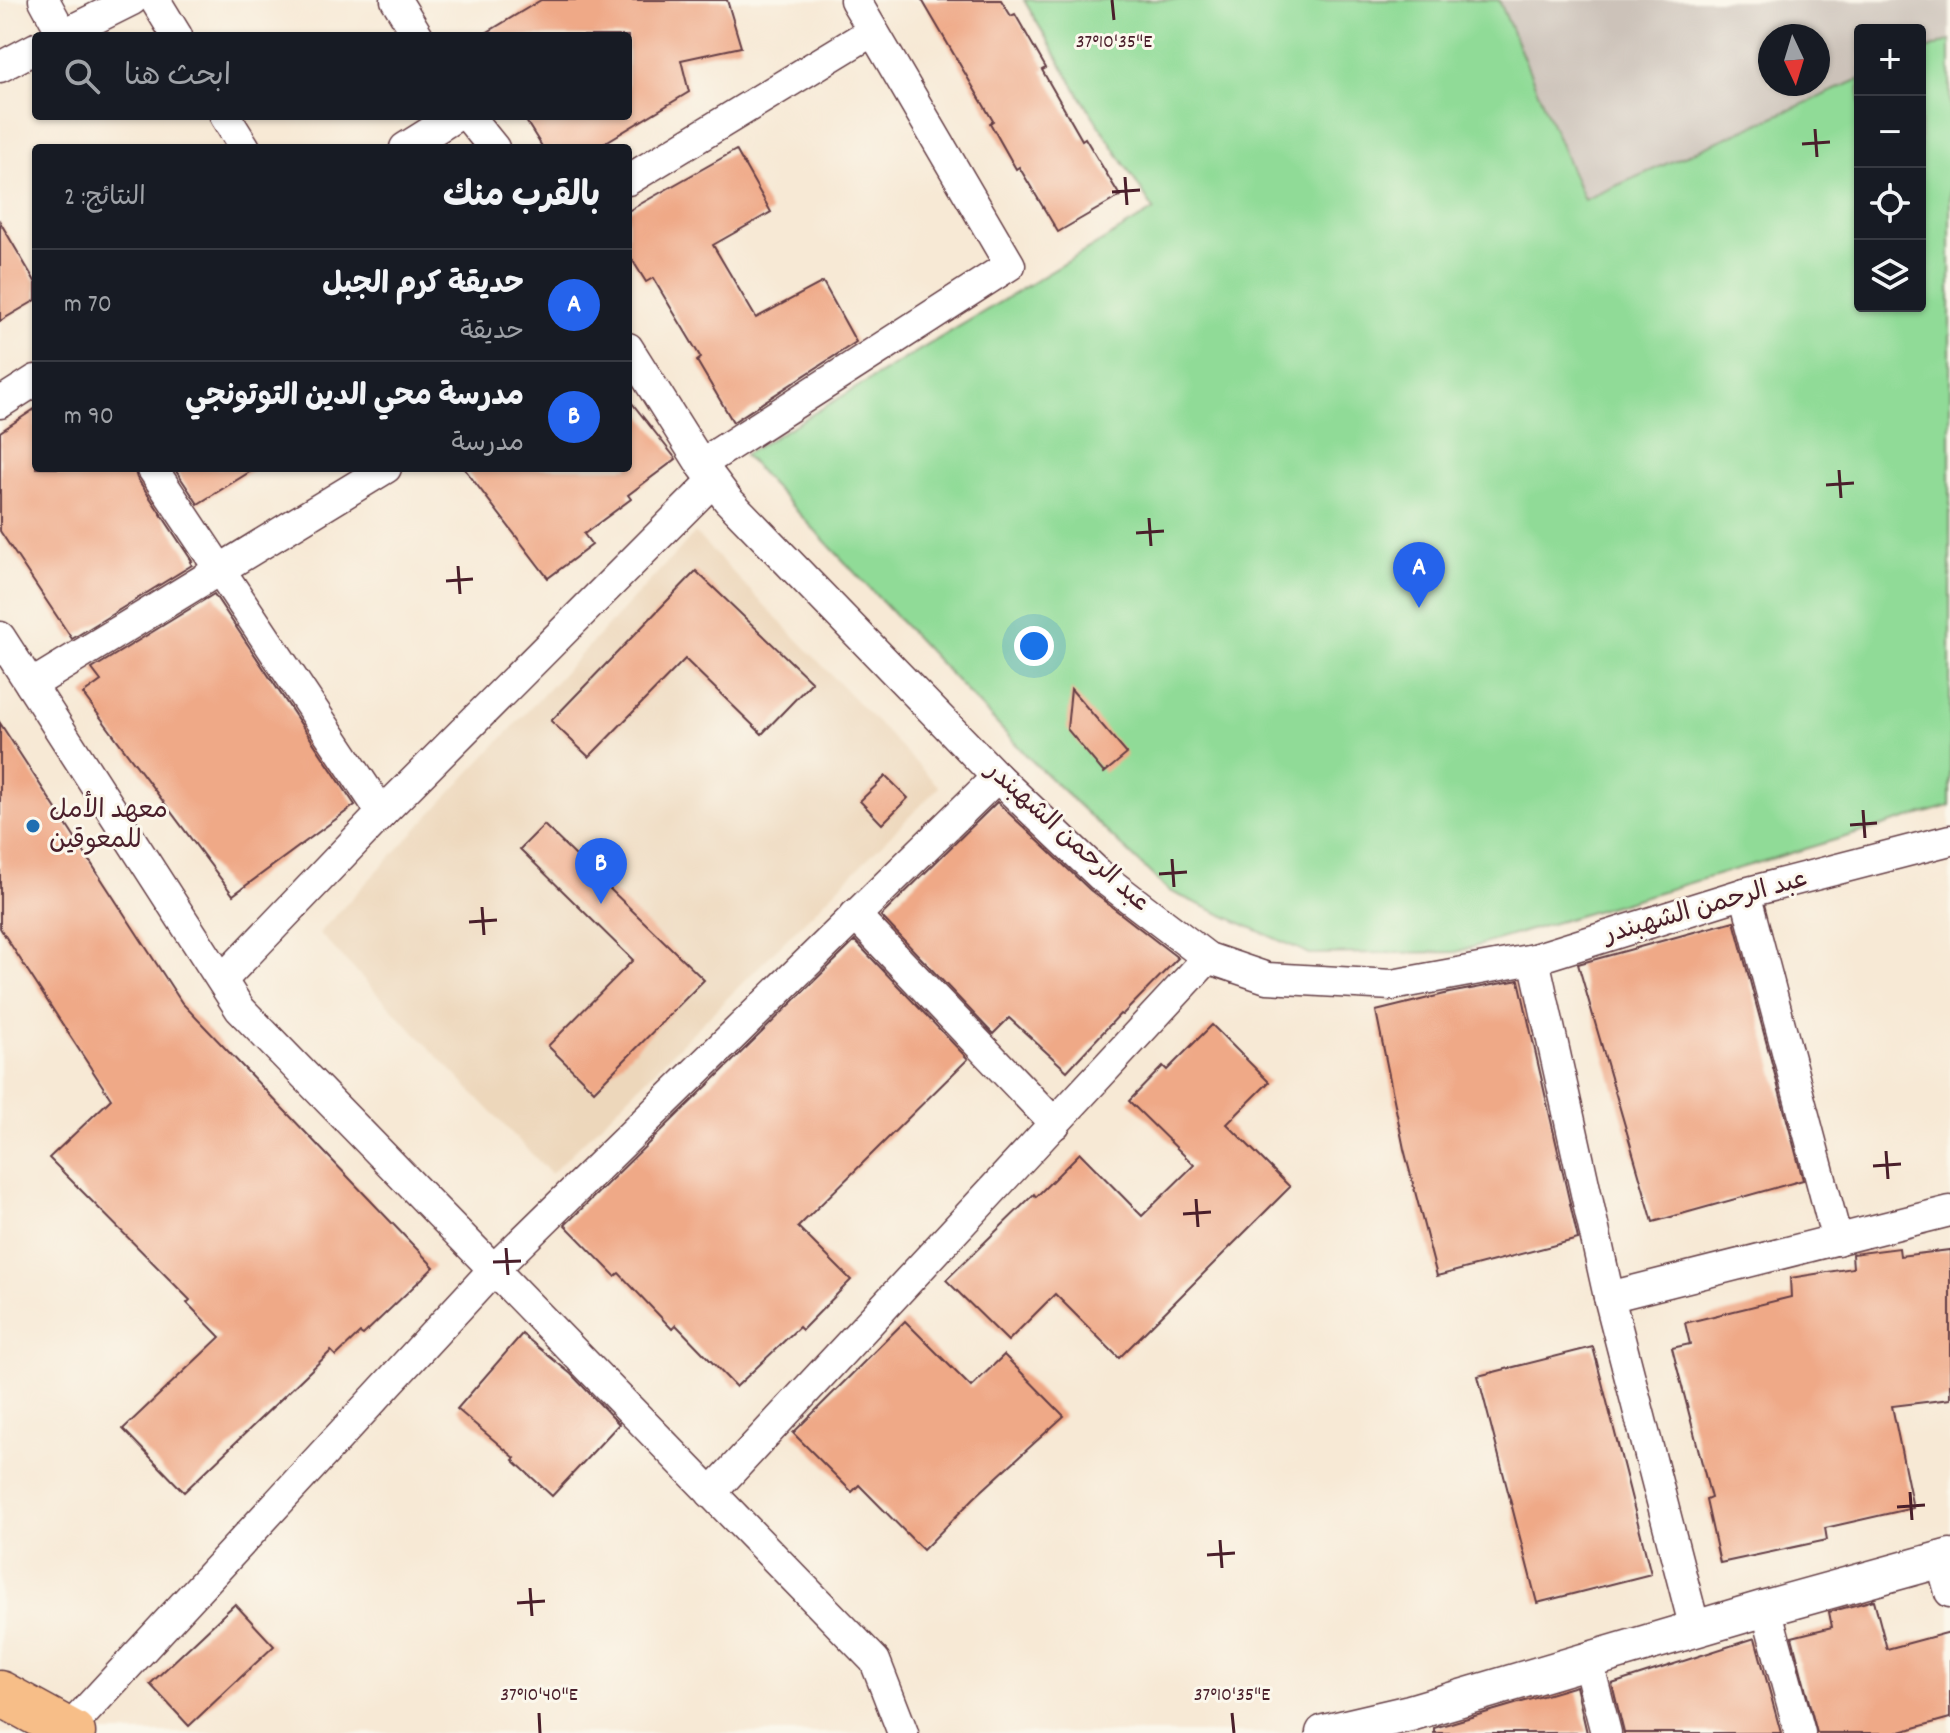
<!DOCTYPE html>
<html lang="ar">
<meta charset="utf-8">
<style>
:root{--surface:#171b24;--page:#20242c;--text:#f1f3f6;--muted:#9ea1a6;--line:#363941;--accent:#2563eb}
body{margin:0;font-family:Dekko,"Playpen Sans Arabic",sans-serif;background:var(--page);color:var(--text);direction:rtl}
.controls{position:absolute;right:24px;top:24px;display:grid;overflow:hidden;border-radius:8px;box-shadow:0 2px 6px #0004}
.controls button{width:72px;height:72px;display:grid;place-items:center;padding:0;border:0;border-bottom:2px solid var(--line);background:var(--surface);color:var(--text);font:40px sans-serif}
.compass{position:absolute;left:1758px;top:24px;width:72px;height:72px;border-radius:50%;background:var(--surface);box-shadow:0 2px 6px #0004;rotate:176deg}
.you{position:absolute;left:1034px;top:646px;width:28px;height:28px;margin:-20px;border:6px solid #fff;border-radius:50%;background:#1a73e8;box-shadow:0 0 0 12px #1a73e833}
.badge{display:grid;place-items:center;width:52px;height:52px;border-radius:50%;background:var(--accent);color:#fff;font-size:26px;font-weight:700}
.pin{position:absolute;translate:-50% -66px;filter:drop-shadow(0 2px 4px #0008)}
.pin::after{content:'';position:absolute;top:42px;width:28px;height:24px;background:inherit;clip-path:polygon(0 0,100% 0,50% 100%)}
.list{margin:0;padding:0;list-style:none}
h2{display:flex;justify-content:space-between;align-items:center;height:104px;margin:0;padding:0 32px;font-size:34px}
h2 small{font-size:26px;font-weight:400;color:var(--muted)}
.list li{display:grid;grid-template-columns:52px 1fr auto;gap:24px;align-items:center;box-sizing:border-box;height:112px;padding:0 32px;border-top:2px solid var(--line)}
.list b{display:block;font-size:30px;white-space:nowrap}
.list p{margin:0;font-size:26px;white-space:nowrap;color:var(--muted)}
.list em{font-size:26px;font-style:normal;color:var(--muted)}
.icon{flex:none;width:44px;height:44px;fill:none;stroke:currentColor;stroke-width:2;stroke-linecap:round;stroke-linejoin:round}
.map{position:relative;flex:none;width:1950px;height:1733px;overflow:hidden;direction:ltr}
.search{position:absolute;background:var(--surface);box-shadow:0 2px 6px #0004;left:32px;top:32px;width:600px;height:88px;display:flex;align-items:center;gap:20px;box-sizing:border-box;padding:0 28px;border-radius:8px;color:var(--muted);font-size:30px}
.panel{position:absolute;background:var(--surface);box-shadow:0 2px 6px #0004;left:32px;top:144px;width:600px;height:328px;border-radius:8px;direction:rtl}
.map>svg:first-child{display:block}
.built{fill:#edd7bb}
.industrial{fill:#ccc2b9;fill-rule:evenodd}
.green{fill:#90db97;stroke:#6d7d61;stroke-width:2}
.building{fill:#efa987}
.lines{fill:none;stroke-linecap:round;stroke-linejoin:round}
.minor-casing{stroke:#643d44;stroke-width:33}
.tertiary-casing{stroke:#643d44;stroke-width:39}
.primary-casing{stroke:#643d44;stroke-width:47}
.minor{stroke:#fff;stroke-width:30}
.tertiary{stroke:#fff;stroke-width:36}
.primary{stroke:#f7be88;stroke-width:44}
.ticks{fill:none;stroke:#4a1f2b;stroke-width:3}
.poi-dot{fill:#1f6fb2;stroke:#fbf7ec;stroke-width:3}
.labels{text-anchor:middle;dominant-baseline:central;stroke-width:6;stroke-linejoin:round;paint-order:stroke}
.poi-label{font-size:26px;fill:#4a1f2b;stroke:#fbf7ec;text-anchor:start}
.street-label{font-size:26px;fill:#4a1f2b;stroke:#fbf7ec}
.ticks-label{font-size:20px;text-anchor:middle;fill:#4a1f2b;stroke:#fbf7ec;stroke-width:6;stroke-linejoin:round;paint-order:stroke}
</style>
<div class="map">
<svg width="1950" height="1733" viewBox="0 0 1950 1733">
<rect width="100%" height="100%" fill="#fbf7ec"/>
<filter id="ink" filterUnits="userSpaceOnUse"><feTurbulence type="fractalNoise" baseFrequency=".0125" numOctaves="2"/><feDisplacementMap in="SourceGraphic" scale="16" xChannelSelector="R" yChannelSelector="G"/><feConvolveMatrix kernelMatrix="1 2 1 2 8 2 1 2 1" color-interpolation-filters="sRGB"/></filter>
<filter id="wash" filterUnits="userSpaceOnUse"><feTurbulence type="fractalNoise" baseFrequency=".006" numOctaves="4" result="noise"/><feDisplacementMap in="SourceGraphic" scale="32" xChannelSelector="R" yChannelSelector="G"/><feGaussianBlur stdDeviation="1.8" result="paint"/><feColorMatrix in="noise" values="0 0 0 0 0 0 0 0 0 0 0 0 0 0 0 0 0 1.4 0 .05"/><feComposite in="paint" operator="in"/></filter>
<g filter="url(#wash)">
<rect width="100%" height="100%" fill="#f7e9d5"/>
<path class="built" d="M695,533L939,787L551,1174L319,933Z"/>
<path class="industrial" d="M1499,0H1950V40L1920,53V30H1860V79L1584,200ZM1770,36H1818V84H1770Z"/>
<path class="green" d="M1024,0H1499L1584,200L1860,79V306H1920V53L1950,40V806L1456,952L1310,954L1169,891L1031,760L744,455L1154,210L1077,91Z"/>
<g id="blocks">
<g class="building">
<path d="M541,0H727L741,47L681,60L689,92L596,148H543L523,116H628V36H481Z"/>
<path d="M922,0H1001L1011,16L1015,14L1046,68L1042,70L1082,140L1085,138L1120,196L1058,232L1019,167L1016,169L990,123L993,121Z"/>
<path d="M736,150L771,212L713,245L756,318L823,282L856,342L733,422L697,361L701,358L653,278L646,282L628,253V211Z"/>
<path d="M0,222L36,283V300L0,321Z"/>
<path d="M628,398L676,459L628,495L631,499L584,534L592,545L548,578L464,468H628Z"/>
<path d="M36,408V468H134L137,478L192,561L190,562L192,565L72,639L0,531V432Z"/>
<path d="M174,468H256L198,504Z"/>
<path d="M696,571L812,682L762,734L685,659L589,757L551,721Z"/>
<path d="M214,594L355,805L233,895L83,694L101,681L92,669Z"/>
<path d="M1071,689L1127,754L1104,773L1067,729Z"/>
<path d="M0,723L182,1003L434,1267L363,1335L360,1333L336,1356L331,1351L184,1492L123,1429L220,1337L187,1303L190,1300L49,1158L111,1099L0,928Z"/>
<path d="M886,776L908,798L882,824L860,801Z"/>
<path d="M997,802L1090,890L1178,958L1122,1015L1120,1014L1067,1071L1009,1018L993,1034L881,916Z"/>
<path d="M544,825L704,980L594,1091L548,1046L633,960L520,849Z"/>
<path d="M1734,921L1803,1180L1653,1222L1578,964Z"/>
<path d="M855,941L968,1059L798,1227L851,1280L802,1330L799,1327L736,1387L676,1325L672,1329L619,1273L615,1276L565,1225Z"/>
<path d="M1519,980L1578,1239L1437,1276L1404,1149L1376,1011L1449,993Z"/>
<path d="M1212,1025L1269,1082L1227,1124L1290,1187L1119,1358L1055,1294L1008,1341L946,1280L1034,1194L1036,1197L1080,1153L1142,1216L1194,1165L1129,1101L1163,1066L1167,1070Z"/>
<path d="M1899,1248L1900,1256L1950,1250V1399L1892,1406L1913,1508L1825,1528L1827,1540L1720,1563L1706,1500L1711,1498L1672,1348L1690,1344L1685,1323L1791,1297L1790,1278L1853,1268L1852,1254Z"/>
<path d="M905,1321L971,1387L1004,1355L1064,1416L974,1498L923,1550L859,1485L852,1492L793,1433Z"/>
<path d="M522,1334L571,1374L619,1424L552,1496L513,1460L515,1458L457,1409Z"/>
<path d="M1593,1347L1651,1574L1537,1603L1478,1376Z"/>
<path d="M1874,1600L1887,1649L1950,1632V1718L1896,1733H1817L1792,1637L1832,1627L1829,1612Z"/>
<path d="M235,1604L274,1646L189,1726L150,1684Z"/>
<path d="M1755,1638L1781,1733H1624L1612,1684Z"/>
<path d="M1576,1686L1587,1733H1434V1728Z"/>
</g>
</g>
</g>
<g filter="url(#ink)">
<use href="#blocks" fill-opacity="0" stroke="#643d44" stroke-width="2"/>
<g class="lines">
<g class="minor-casing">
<g id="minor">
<path d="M44,0L63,35"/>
<path d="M155,0L177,36"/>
<path d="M396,0L418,36"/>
<path d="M60,36L132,0"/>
<path d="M0,67L36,48"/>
<path d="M225,116L245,148"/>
<path d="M468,116L494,148"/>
<path d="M405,148L456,116"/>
<path d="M628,180L871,32"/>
<path d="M628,348L701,464L728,500L997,777L1102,877L1208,958L1267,978L1392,985L1534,959L1745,893L1950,840"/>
<path d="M0,403L36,380"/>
<path d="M701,464L1010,265L855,0"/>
<path d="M152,468L382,813"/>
<path d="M0,637L240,1009L875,1661L903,1733"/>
<path d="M31,685L386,468"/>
<path d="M1745,893L1837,1240"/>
<path d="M855,915L1055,1124"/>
<path d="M1534,959L1609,1297L1695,1629"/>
<path d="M222,980L382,813L713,481"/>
<path d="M1609,1297L1950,1211"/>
<path d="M711,1493L1208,958"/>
<path d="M1941,1560L1950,1592"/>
<path d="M1766,1608L1800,1733"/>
<path d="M1588,1662L1606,1733"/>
<path d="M68,1730L494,1269L997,777"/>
</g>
</g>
<g class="tertiary-casing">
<path id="tertiary" d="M1324,1733L1410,1713L1766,1608L1950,1557"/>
</g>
<g class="primary-casing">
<path id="primary" d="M0,1693L73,1733"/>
</g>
<use href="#minor" class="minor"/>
<use href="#tertiary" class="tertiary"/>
<use href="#primary" class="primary"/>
</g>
</g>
<path class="ticks" d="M1112,0L1114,20M1815,129L1817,157M1802,144L1830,142M1125,177L1127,205M1112,192L1140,190M1839,470L1841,498M1826,485L1854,483M1149,518L1151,546M1136,533L1164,531M458,566L460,594M446,581L473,579M1863,810L1865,838M1850,825L1877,823M1172,859L1174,887M1159,874L1187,872M482,907L484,935M469,922L497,920M1886,1151L1888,1179M1873,1166L1901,1164M1196,1199L1198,1227M1183,1214L1211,1212M506,1248L508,1275M493,1262L521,1261M1910,1492L1912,1520M1897,1507L1925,1505M1220,1540L1222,1568M1207,1555L1235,1553M530,1588L532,1616M517,1603L545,1601M539,1713L540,1733M1232,1713L1234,1733"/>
<circle class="poi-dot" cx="33" cy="826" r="8"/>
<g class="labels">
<g class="poi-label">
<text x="49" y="811">معهد الأمل<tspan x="49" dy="30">للمعوقين</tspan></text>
</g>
<g class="street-label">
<text transform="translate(1067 838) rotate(42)">عبد الرحمن الشهبندر</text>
<text transform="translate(1706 908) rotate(-16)">عبد الرحمن الشهبندر</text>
</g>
</g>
<g class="ticks-label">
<text x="1114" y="47">37°10'35"E</text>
<text x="539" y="1700">37°10'40"E</text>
<text x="1232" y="1700">37°10'35"E</text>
</g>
</svg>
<div class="controls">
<button>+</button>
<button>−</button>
<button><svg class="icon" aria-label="locate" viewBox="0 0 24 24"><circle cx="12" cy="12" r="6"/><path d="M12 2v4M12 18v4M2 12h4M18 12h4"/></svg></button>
<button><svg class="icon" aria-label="layers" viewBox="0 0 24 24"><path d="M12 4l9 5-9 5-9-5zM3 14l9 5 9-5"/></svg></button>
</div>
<svg class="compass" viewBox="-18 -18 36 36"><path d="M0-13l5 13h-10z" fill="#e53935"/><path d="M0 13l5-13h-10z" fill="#9ea1a6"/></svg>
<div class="you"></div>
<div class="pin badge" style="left:1419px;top:608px">A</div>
<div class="pin badge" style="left:601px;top:904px">B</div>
<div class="search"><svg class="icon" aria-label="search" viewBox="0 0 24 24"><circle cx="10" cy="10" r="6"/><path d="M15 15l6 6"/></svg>ابحث هنا</div>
<section class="panel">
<h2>بالقرب منك<small>النتائج: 2</small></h2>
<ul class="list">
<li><span class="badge">A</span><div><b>حديقة كرم الجبل</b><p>حديقة</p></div><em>70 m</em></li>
<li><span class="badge">B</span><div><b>مدرسة محي الدين التوتونجي</b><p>مدرسة</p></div><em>90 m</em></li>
</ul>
</section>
</div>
